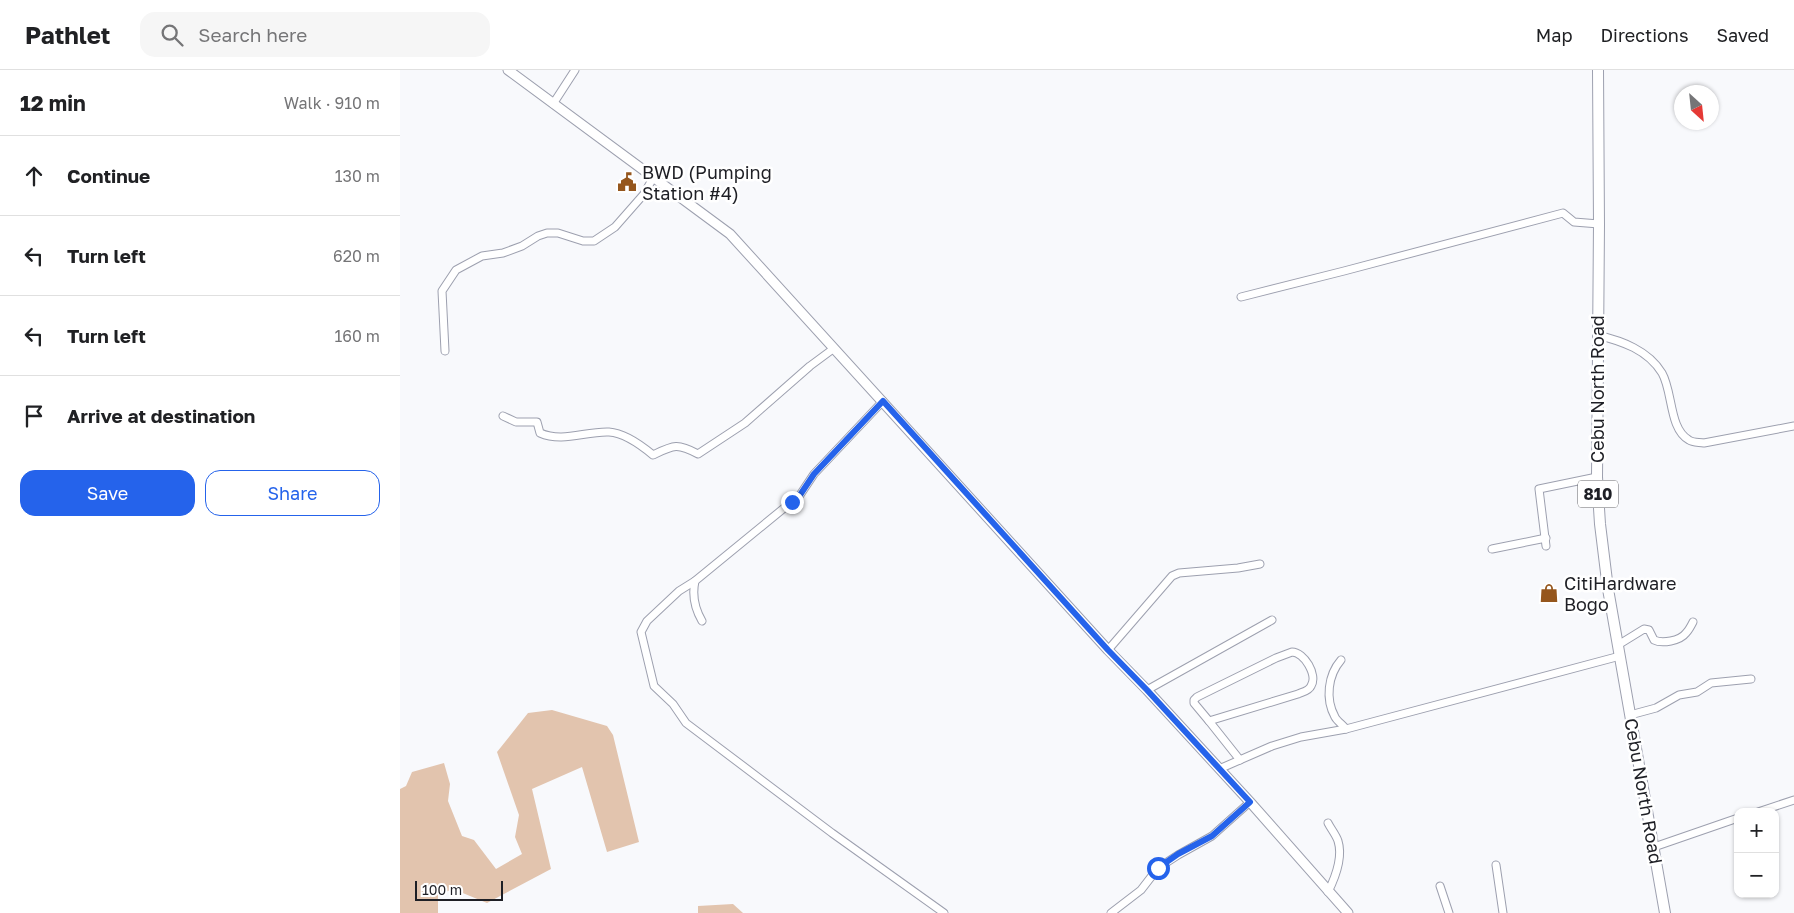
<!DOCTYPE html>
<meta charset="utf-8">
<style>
:root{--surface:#fff;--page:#f6f6f6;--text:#202124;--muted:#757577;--line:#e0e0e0;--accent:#2563eb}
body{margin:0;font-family:"Golos Text",sans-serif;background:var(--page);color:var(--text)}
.controls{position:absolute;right:15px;bottom:15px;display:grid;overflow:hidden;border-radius:10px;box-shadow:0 1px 4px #0004}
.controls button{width:45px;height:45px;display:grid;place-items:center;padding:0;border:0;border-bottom:1px solid var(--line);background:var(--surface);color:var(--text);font:25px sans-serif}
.compass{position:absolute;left:1274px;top:15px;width:45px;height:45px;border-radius:50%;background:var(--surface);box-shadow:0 1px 4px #0004;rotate:153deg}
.scale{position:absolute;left:15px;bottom:12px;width:88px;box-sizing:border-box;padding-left:5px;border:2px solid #1e1f25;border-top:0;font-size:14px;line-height:18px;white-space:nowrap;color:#1e1f25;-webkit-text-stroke:4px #fff;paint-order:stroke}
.stop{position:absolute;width:15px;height:15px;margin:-11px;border:4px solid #2563eb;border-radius:50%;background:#fff}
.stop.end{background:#2563eb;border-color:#fff;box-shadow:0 1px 5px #0008}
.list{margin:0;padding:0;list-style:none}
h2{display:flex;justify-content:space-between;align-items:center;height:65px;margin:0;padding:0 20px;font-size:21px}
h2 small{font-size:16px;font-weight:400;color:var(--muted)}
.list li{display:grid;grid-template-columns:32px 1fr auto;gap:15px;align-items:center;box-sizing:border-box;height:80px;padding:0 20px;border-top:1px solid var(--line)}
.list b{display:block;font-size:19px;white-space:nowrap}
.list em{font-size:16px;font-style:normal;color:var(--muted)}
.actions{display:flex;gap:10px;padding:15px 20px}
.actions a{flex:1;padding:11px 0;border:1px solid var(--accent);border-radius:15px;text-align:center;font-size:18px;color:var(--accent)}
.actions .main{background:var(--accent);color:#fff}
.icon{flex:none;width:28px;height:28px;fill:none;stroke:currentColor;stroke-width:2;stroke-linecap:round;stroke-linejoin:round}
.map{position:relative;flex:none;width:1394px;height:843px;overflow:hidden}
header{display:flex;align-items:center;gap:30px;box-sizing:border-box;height:70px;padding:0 25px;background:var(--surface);border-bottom:1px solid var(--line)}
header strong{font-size:24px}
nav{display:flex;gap:28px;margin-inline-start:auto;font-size:18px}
.search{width:350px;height:45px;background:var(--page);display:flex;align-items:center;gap:12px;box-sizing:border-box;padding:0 18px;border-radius:15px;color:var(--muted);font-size:19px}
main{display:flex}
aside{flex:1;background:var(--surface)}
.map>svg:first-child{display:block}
.green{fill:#e2c4ae}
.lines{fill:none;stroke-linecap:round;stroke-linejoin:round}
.minor-casing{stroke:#9da0af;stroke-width:9}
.major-casing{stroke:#9da0af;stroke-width:11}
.highway-casing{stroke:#9da0af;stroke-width:12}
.minor{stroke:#fff;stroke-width:7}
.major{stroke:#fff;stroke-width:9}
.highway{stroke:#fff;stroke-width:10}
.route{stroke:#2563eb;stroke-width:6}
.labels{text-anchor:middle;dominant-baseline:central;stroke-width:5;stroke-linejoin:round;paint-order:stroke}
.shield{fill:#fff;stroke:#626266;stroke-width:1}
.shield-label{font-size:16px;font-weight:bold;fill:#1e1f25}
.poi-label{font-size:18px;fill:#1e1f25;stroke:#fff;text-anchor:start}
.street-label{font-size:18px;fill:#1e1f25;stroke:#fff}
</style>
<header>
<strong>Pathlet</strong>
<div class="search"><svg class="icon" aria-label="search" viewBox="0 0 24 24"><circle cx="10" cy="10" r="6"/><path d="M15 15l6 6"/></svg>Search here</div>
<nav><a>Map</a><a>Directions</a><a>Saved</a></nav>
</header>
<main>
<aside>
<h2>12 min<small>Walk · 910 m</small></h2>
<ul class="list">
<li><svg class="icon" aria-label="ahead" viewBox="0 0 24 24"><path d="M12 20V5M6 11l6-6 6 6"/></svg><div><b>Continue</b></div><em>130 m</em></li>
<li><svg class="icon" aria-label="left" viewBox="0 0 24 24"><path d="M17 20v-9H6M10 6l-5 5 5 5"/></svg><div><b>Turn left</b></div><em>620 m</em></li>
<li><svg class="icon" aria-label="left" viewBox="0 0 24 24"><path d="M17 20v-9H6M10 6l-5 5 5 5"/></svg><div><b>Turn left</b></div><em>160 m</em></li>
<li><svg class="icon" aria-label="arrive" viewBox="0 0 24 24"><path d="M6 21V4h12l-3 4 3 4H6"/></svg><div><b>Arrive at destination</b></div></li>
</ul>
<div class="actions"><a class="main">Save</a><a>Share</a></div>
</aside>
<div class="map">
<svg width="1394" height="843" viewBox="0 0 1394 843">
<rect width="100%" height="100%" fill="#f8f9fc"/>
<g class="green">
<path d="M152,640L207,656L213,665L239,772L207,782L182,697L132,719L151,799L87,833L53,819L38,825V843H0V719L6,716L12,702L44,693L50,714L48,731L62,766L74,770L96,799L122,784L115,767L119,745L97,682L128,643Z"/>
<path d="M333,834L343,843H298V836Z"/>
</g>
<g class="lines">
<g class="minor-casing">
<g id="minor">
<path d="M153,34L175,0"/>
<path d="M841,227L944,201L1163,143L1174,152L1199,154"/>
<path d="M1197,265C1222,271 1248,280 1262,303C1273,322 1269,359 1289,370C1293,373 1299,372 1304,373L1394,356"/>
<path d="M45,281L42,221L56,200L82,186L103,183L122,176L138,166L147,163H158L183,171H194L215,157L244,124L253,108"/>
<path d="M103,346L116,352H137L140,363C163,373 185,361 209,362C225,363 241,375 253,385C274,375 277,373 298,384L345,353L410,296L433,279"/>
<path d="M1146,476L1139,419L1197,407"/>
<path d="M1092,479L1146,468"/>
<path d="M295,511L279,521L247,551L241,562L254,616L273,634L286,653L432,763L544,843"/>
<path d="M302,551C295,539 292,525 295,511L400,425L414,404L483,331"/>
<path d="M1218,575L1244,559L1249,560L1254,570C1262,574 1280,571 1286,563C1289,560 1291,556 1293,552"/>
<path d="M708,580L772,506L779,503L838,498L860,494"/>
<path d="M892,582C904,582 918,605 911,616C909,621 902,622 898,624L809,651L794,633V630L797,627L876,588Z"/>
<path d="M941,590C928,605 925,629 935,647C937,651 943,655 946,659"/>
<path d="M747,620L872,550"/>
<path d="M1230,645L1256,638L1279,625L1297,622L1311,613L1351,609"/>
<path d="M809,651L840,690"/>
<path d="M819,699L872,676L901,667L946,659L1220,586"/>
<path d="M1358,742L1394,730"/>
<path d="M928,753C931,759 936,765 938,771C943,787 935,808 928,822"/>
<path d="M1254,777L1338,748"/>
<path d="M1096,795L1103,843"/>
<path d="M1040,816L1049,843"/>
<path d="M711,843L741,820L758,798L778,785L812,766L850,732"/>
</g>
</g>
<g class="major-casing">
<path id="major" d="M108,0L330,164L708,580L747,620L850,732L948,843"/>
</g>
<g class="highway-casing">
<path id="highway" d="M1198,0L1199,154L1197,407L1200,454L1208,519L1265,843"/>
</g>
<use href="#minor" class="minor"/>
<use href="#major" class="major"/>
<use href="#highway" class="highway"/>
</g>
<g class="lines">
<path class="route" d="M392,432L400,425L414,404L483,331L708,580L747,620L850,732L812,766L778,784L758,798"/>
</g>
<defs>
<g id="civic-bare" transform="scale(1.5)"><path d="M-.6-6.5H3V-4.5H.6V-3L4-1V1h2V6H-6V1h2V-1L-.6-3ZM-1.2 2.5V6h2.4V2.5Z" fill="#95561d" stroke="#fff" stroke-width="2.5" paint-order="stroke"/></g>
<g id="shop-bare" transform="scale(1.5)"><path d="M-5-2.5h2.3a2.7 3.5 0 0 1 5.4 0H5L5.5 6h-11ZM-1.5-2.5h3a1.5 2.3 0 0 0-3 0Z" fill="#95561d" stroke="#fff" stroke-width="2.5" paint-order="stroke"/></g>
</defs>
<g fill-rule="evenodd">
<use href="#civic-bare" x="227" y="112"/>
<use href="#shop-bare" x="1149" y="523"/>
</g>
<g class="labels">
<rect class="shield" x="1178" y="410.5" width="40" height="27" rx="4"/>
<g class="shield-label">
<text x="1198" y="424">810</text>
</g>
<g class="poi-label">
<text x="242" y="102">BWD (Pumping<tspan x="242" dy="21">Station #4)</tspan></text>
<text x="1164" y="513">CitiHardware<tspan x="1164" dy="21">Bogo</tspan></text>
</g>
<g class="street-label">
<text transform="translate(1197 319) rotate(-90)">Cebu North Road</text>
<text transform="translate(1244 721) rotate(80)">Cebu North Road</text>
</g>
</g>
</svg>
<div class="controls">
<button>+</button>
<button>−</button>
</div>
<svg class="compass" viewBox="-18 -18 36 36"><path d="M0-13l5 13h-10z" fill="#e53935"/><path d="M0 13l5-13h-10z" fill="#757577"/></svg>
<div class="scale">100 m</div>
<div class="stop" style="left:758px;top:798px"></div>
<div class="stop end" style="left:392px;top:432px"></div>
</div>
</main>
